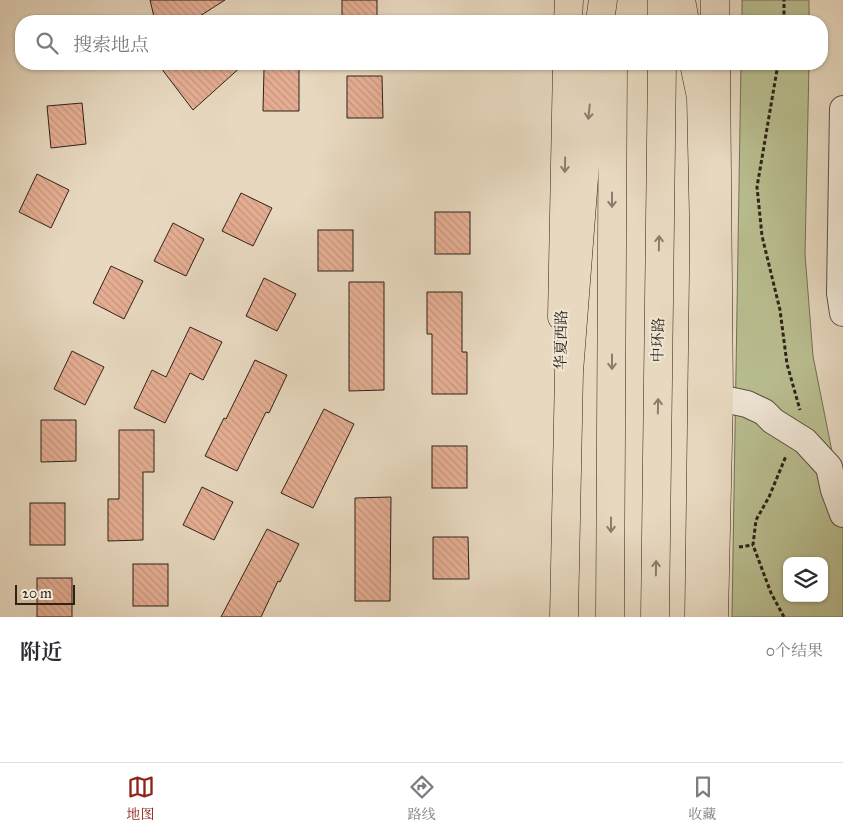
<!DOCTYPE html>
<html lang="zh">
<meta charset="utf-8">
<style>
:root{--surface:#fff;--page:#f2f2f3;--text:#2b2b33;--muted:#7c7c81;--line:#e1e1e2;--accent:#8f2418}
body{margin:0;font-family:"IM FELL Great Primer","Noto Serif SC",serif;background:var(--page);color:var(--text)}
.controls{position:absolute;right:15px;bottom:15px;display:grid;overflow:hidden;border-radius:10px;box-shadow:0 1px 4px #0004}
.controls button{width:45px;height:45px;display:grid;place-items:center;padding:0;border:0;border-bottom:1px solid var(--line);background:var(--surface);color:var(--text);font:25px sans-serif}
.scale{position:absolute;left:15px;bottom:12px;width:60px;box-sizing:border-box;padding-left:5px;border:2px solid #2e2217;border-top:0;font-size:14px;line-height:18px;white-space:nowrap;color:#2e2217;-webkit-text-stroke:4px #efe6d5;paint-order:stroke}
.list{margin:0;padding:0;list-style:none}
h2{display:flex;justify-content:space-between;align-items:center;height:65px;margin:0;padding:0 20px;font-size:21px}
h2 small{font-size:16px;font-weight:400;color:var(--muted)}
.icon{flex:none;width:28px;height:28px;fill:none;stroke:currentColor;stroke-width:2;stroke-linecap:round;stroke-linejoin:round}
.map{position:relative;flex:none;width:843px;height:617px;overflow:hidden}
.search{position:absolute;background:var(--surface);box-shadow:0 1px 4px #0004;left:15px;right:15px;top:15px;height:55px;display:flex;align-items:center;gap:12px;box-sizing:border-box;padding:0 18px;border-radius:20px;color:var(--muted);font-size:19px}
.sheet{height:145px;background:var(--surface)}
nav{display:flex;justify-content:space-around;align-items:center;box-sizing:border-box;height:70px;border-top:1px solid var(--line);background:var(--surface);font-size:14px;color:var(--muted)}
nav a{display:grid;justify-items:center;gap:2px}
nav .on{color:var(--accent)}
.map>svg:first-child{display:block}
.park{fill:#b9be90;stroke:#747054;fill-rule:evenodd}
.building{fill:url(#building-back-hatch);stroke:#2e2217}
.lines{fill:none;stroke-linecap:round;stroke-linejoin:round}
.minor-casing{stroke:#5c5041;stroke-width:28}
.major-casing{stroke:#2e2217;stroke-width:29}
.highway-casing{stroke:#2e2217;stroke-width:29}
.path{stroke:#2e2217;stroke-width:3;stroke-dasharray:4 2.5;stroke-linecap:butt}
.minor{stroke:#efe6d5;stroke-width:26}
.major{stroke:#e7d8bf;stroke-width:28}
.highway{stroke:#e7d8bf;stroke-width:28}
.oneway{stroke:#8a7d6b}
.labels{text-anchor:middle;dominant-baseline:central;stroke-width:4;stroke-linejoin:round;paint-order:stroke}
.street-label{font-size:15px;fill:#2e2217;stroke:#efe6d5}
</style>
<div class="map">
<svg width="843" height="617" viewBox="0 0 843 617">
<defs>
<pattern id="building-back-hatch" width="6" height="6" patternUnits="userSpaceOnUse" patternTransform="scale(1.25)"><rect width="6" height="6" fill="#e5ae93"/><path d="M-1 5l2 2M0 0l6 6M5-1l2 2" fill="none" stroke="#c5957e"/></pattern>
</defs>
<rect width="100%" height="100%" fill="#e7d8bf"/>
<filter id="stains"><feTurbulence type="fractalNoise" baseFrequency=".004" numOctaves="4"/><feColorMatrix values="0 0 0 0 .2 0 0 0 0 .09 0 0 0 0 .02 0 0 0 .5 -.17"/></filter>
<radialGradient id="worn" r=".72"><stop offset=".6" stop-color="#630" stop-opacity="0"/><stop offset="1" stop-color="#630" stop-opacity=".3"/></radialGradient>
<g class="park">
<rect x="742" y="0" width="67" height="21"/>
<path d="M741,64H809L805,254L813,356L843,507V617H732ZM787,561H824V598H787Z"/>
</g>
<g class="building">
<path d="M150,0H225L192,21H155Z"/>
<rect x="342" y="0" width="35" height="19"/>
<path d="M158,64H244L193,110Z"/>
<path d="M264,69H299V111H263Z"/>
<path d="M347,76H382L383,118H347Z"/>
<path d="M82,103L86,144L51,148L47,106Z"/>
<path d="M37,174L69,190L51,228L19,212Z"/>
<path d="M241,193L272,208L253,246L222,231Z"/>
<rect x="435" y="212" width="35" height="42"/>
<path d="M173,223L204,239L186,276L154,261Z"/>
<rect x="318" y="230" width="35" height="41"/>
<path d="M111,266L143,281L124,319L93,303Z"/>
<path d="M264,278L296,294L277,331L246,316Z"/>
<path d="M349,282H384V390L349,391Z"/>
<path d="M427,292H462V352H467V394H432V334H427Z"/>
<path d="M190,327L222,342L203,380L190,373L165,423L134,408L152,370L166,377Z"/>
<path d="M72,351L104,367L85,405L54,389Z"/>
<path d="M255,360L287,375L269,413L266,412L237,471L205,456L224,418L226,419Z"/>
<path d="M324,409L354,424L313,508L281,493Z"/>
<path d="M41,420H76V461L41,462Z"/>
<path d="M119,430H154V472H143V540L108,541V499H119Z"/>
<rect x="432" y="446" width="35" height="42"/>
<path d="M202,487L233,502L214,540L183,525Z"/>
<path d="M391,497L390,601H355V498Z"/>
<rect x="30" y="503" width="35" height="42"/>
<path d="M267,529L299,544L280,582L278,581L261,617H221Z"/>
<path d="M433,537H468L469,579H433Z"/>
<rect x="133" y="564" width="35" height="42"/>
<rect x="37" y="578" width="35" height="39"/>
</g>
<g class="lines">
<g class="minor-casing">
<g id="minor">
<path d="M843,109L840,293L843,313"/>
<path d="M719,398L747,404L764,412L773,421L805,441L829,467L834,490L843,514"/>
</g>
</g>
<g class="major-casing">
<g id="major">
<path d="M715,0V21"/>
<path d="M568,21L569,0"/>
<path d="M562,317L567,64"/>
<path d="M714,617L719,398L716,64"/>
</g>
</g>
<g class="highway-casing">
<g id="highway">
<path d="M681,0L685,21"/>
<path d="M600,21L603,0"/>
<path d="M662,21V0"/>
<path d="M694,64L701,97L704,236L699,617"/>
<path d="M564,617L569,372L589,114L595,64"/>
<path d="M610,617L613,64"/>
<path d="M655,617L662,64"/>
</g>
</g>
<g class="path">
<path d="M784,21V0"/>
<path d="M778,64L757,187L762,236L780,310L787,364L800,410"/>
<path d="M739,547L753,545"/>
<path d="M784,617L771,593L753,545L756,520L769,497L786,456"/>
</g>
<use href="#minor" class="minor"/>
<use href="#major" class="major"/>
<use href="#highway" class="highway"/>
</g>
<defs><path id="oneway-shaft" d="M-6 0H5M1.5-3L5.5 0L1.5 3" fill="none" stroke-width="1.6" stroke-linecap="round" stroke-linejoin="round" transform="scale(1.25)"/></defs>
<g class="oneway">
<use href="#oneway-shaft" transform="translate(589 112) rotate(96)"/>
<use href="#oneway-shaft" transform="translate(565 165) rotate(91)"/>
<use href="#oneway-shaft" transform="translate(612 200) rotate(90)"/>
<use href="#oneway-shaft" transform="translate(659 243) rotate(-89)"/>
<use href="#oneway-shaft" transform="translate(612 362) rotate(90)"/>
<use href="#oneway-shaft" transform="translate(658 406) rotate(-89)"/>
<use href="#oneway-shaft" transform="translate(611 525) rotate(90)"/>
<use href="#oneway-shaft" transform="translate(656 568) rotate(-89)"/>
</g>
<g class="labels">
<g class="street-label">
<text transform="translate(561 340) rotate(-89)">华夏西路</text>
<text transform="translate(658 340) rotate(-89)">中环路</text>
</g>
</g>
<rect width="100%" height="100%" filter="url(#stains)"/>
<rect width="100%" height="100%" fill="url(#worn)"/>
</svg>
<div class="controls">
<button><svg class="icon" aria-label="layers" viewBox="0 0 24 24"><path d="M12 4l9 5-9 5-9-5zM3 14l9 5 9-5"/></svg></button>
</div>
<div class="scale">20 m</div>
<div class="search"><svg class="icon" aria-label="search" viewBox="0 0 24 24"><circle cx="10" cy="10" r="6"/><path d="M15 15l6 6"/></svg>搜索地点</div>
</div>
<section class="sheet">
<h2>附近<small>0个结果</small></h2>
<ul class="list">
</ul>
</section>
<nav>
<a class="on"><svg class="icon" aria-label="map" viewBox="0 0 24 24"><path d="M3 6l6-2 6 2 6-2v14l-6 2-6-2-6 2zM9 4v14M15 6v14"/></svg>地图</a>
<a><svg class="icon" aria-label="directions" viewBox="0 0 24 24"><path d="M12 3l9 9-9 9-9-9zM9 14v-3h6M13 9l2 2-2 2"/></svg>路线</a>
<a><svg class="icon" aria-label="saved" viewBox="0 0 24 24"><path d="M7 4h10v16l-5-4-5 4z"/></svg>收藏</a>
</nav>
